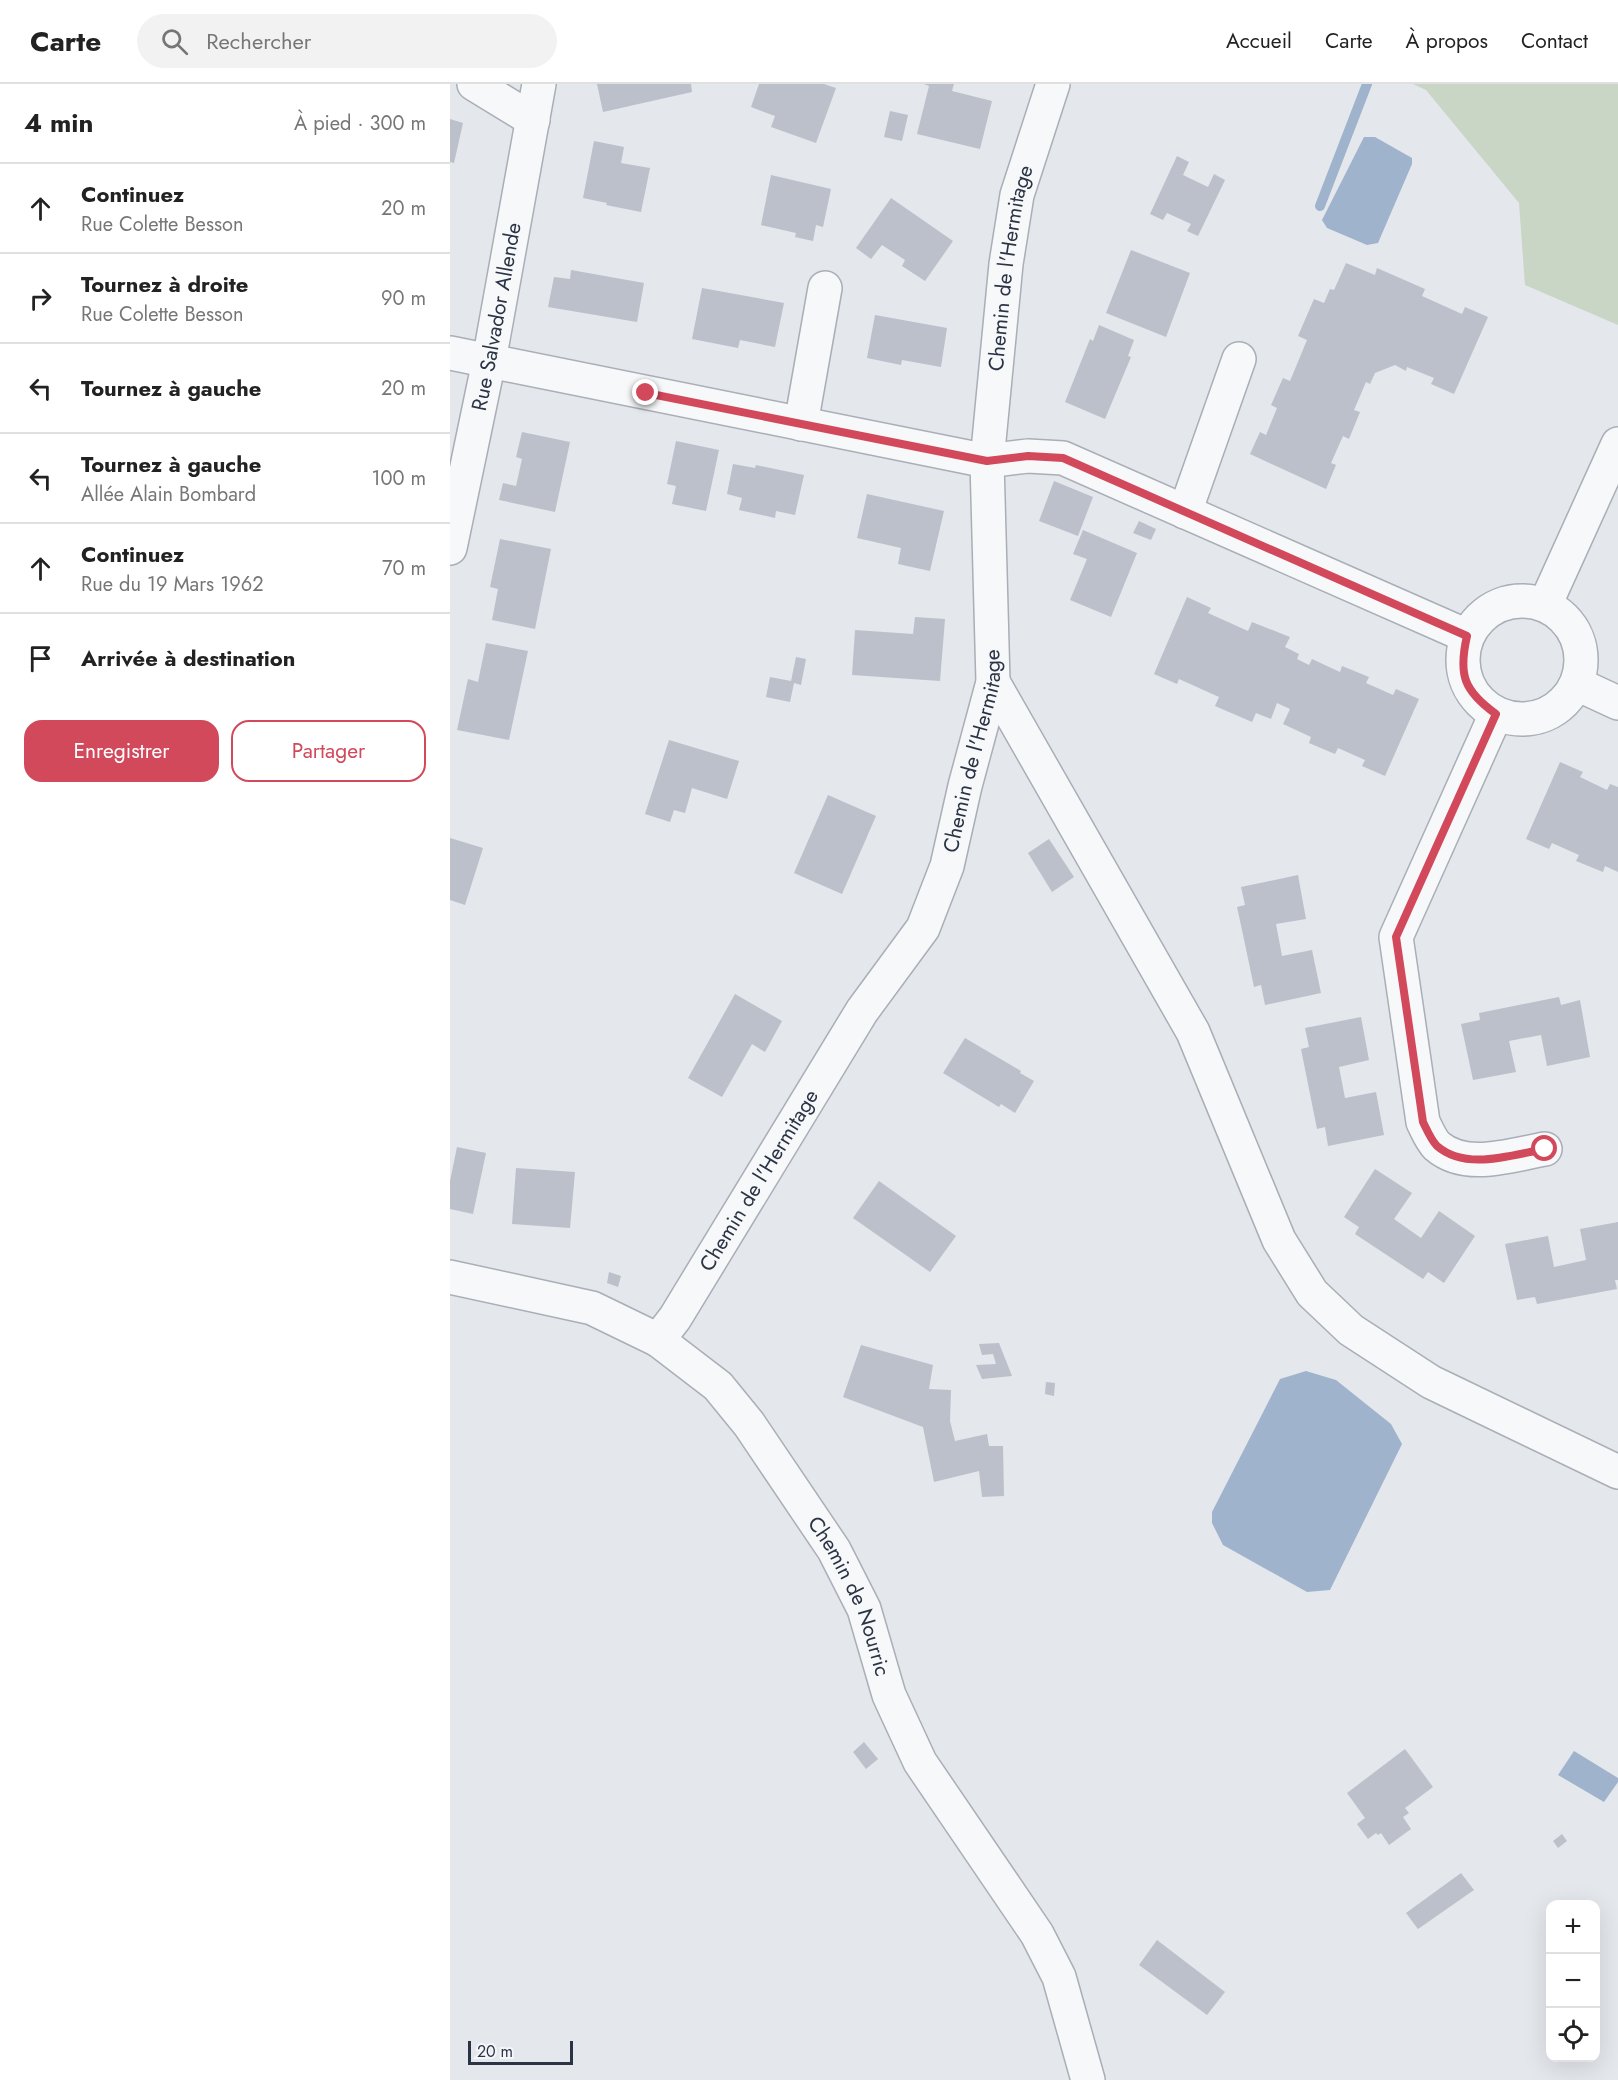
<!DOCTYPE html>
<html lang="fr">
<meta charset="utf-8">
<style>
:root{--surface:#fff;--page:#f2f2f2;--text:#222;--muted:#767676;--line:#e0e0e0;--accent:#d1495b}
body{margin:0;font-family:Jost,sans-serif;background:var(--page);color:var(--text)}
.controls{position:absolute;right:18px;bottom:18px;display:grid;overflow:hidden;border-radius:12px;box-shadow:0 6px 24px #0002}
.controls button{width:54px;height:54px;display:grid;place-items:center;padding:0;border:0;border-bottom:2px solid var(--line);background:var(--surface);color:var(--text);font:30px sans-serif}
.scale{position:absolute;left:18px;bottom:15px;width:105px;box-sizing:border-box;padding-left:6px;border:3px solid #2b3445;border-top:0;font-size:16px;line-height:21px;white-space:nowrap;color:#2b3445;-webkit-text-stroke:4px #f4f6f9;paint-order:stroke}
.stop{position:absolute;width:18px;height:18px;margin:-14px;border:4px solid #d1495b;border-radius:50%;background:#fff}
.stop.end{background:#d1495b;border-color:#fff;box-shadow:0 2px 6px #0008}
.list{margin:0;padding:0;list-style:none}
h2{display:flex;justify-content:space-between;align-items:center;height:78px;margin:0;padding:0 24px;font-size:26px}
h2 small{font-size:20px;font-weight:400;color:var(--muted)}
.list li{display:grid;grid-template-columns:39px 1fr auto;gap:18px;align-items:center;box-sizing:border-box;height:90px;padding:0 24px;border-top:2px solid var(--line)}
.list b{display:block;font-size:22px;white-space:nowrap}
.list p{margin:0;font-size:20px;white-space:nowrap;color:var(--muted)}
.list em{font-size:20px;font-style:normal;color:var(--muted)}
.actions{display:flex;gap:12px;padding:18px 24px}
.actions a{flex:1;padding:14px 0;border:2px solid var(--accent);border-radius:18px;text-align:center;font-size:21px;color:var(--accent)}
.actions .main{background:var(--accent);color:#fff}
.icon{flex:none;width:33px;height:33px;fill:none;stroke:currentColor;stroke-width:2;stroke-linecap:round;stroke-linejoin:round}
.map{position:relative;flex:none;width:1168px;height:1996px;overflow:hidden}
header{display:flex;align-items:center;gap:36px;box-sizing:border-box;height:84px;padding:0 30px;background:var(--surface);border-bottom:2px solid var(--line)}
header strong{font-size:28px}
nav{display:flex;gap:33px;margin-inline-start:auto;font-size:21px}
.search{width:420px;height:54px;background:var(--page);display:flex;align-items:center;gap:15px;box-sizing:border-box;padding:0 21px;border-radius:33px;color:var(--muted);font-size:22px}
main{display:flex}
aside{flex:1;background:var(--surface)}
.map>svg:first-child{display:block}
.green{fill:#c9d6c5}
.water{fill:#9fb4cc}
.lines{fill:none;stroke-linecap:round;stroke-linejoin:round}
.stream{stroke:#9fb4cc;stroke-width:10}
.building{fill:#bbc0ca}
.minor-casing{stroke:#a9aeb7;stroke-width:36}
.minor{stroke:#f7f8fa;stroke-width:33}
.route{stroke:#d1495b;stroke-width:8}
.labels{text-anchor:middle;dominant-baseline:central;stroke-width:4.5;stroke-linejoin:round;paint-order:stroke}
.street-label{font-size:21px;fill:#2b3445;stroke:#f4f6f9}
</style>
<header>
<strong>Carte</strong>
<div class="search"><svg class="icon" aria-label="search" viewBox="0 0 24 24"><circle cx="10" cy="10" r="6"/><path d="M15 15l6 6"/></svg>Rechercher</div>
<nav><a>Accueil</a><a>Carte</a><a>À propos</a><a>Contact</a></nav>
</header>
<main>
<aside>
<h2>4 min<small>À pied · 300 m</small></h2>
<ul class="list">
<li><svg class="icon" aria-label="ahead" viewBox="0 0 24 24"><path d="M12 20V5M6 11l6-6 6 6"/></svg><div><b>Continuez</b><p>Rue Colette Besson</p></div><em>20 m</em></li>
<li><svg class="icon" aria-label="right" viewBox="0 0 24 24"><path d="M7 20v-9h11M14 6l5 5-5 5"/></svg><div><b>Tournez à droite</b><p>Rue Colette Besson</p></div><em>90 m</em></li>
<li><svg class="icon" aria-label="left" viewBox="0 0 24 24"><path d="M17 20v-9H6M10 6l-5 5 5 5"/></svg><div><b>Tournez à gauche</b></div><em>20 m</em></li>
<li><svg class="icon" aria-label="left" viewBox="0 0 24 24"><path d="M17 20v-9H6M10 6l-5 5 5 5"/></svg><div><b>Tournez à gauche</b><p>Allée Alain Bombard</p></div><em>100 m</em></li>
<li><svg class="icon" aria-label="ahead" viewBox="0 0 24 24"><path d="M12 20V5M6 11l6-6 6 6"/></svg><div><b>Continuez</b><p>Rue du 19 Mars 1962</p></div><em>70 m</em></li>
<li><svg class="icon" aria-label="arrive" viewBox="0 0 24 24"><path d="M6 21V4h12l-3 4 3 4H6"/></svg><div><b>Arrivée à destination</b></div></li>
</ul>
<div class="actions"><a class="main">Enregistrer</a><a>Partager</a></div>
</aside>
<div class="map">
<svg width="1168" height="1996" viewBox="0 0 1168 1996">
<rect width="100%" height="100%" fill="#e4e7ec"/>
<path class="green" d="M963,0H1168V241L1075,201L1069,119L976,6Z"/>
<g class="water">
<path d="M914,53H925L962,74V80L928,159L917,161L877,144L872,136Z"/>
<path d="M856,1287L886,1296L941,1340L952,1360L880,1506L857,1508L773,1461L762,1439V1428L830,1295Z"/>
<path d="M1124,1667L1168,1694V1698L1154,1718L1108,1691Z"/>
</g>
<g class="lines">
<path class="stream" d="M870,122L917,0"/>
</g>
<g class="building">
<path d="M147,0H241L242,8L153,28Z"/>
<path d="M309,0H374L386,4L366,59L321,43L325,32L301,23Z"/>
<path d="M474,0H504L502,7L542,17L530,65L467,50L479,2Z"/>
<path d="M440,27L458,31L452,57L434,53Z"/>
<path d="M0,35L13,39L4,79L0,78Z"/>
<path d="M144,57L174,63L171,79L200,84L191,128L156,121L157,119L133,114Z"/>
<path d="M727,72L739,78L733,91L758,103L764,90L775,96L748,152L737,147L741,140L717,129L713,136L700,130Z"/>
<path d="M321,91L381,105L373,143L366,141L363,157L345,153L346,149L311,141Z"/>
<path d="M441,114L503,157L475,197L452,182L455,176L432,161L421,175L406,164Z"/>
<path d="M681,166L740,189L716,253L656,229Z"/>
<path d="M896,179L925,191L927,184L975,205L972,212L1012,230L1015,223L1038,233L1004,310L981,300L984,294L957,283L956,287L945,281L925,289L920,300L916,298L904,326L910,328L899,355L893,352L881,379L886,381L876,405L800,370L810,348L816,351L827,324L821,321L833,294L840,297L857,256L848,252L864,215L874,219L880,205L884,206Z"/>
<path d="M121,186L194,199L187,238L98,223L104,193L120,195Z"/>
<path d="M252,204L334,219L325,263L290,256L288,264L242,255Z"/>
<path d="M425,231L497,244L491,283L452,276L451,281L417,274Z"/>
<path d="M649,241L684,256L678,272L681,273L655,335L615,318L640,255L643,257Z"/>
<path d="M72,348L120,358L105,428L49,416L53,399L66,402L72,375L66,373Z"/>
<path d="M226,357L269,366L256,427L222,420L226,402L217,400Z"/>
<path d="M283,380L305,384L306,381L354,391L345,431L326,427L325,434L289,426L292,414L277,410Z"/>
<path d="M604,397L643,413L628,452L589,437Z"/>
<path d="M417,410L494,427L480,487L448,480L451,464L407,454Z"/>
<path d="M689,437L706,445L701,456L683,449Z"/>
<path d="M633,446L687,469L661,533L620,516L637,475L623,470Z"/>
<path d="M50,455L101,465L85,545L42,536L48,505L40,503Z"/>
<path d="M737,513L761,524L758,529L798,547L802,538L840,553L835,563L849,570L847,575L859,581L862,575L890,588L892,582L919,593L916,599L943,611L946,605L969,615L935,692L912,682L915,676L888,664L885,670L859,659L861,653L833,640L840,625L827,619L821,635L806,629L802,638L765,622L769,613L729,595L727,600L704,590Z"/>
<path d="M465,533L495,535L490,597L402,591L405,546L463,550Z"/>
<path d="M36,559L78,567L59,656L7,646L18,595L28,598Z"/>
<path d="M346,573L356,575L351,601L344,599L340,618L316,613L320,593L341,597Z"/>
<path d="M219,656L289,677L277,715L242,704L235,729L224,726L220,738L195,730Z"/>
<path d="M1110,678L1133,688L1130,693L1157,706L1160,700L1168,703V788L1155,782L1153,788L1126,777L1129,771L1102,759L1099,765L1076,755Z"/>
<path d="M378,711L426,732L392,810L344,789Z"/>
<path d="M0,754L33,764L15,821L0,816Z"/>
<path d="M599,755L624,793L602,808L578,769Z"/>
<path d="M848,791L856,835L826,840L832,872L862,866L871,909L815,921L811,901L804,903L792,846L787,823L795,821L791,803Z"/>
<path d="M285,910L332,937L315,968L302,960L272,1013L238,994Z"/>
<path d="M1109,913L1111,921L1130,916L1140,973L1097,982L1091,951L1059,957L1066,988L1023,996L1011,940L1030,936L1029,929Z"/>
<path d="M911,933L919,976L889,983L895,1014L926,1008L934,1051L878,1062L875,1043L867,1045L851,965L859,963L855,944Z"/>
<path d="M515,954L571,987L570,989L584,997L565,1029L551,1020L549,1023L493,989Z"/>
<path d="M7,1063L36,1069L23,1130L0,1125V1097Z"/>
<path d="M66,1084L125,1088L120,1144L62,1140Z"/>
<path d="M925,1085L962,1109L944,1135L971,1154L989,1127L1025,1152L994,1199L978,1188L973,1195L905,1150L909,1143L894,1133Z"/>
<path d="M429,1097L506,1152L480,1188L403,1134Z"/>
<path d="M1168,1138V1196H1165L1167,1205L1087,1220L1085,1213L1067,1216L1055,1160L1098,1152L1104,1183L1136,1176L1130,1145Z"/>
<path d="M159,1188L171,1192L168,1203L157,1199Z"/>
<path d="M549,1259L562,1292L532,1295L526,1281L546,1280L543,1270L532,1271L529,1260Z"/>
<path d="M411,1261L483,1281L479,1305L501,1306L500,1337L505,1357L537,1350L539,1362H553L554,1412L532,1413L529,1387L484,1398L473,1343L393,1313Z"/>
<path d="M596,1298L605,1299L604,1312L595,1310Z"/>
<path d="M414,1658L428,1675L416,1685L403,1668Z"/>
<path d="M955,1665L983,1703L955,1724L959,1729L953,1733L961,1745L939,1761L931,1749L928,1751L926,1749L918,1755L907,1740L915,1734L897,1709Z"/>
<path d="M1112,1750L1117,1757L1108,1764L1103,1757Z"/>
<path d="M1011,1789L1024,1806L968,1845L956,1829Z"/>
<path d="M707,1856L775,1908L757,1931L689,1881Z"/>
</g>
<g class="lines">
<g class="minor-casing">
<g id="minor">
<path d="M24,0L83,36"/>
<path d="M0,269L537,377L578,372L613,374L1017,552"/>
<path d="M351,340L375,204"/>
<path d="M735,428L789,275"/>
<path id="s1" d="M0,464L39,277L89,0"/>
<circle cx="1072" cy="576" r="59"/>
<path d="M1095,521L1168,360"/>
<path d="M543,598L743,948L829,1156L862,1209L901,1246L981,1298L1168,1388"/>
<path d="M1127,600L1168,619"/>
<path d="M1046,630L946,853L973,1038C977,1046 981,1056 987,1062C1016,1087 1061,1071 1095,1065"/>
<path id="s2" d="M0,1193L142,1224L208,1256L268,1302L299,1340L384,1466L414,1525L439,1611L470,1678L587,1850L609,1893L638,1996"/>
<path id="s3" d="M208,1256L225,1234L412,927L473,844L497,782L515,702L543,598L537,377L556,180L567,111L603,0"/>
</g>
</g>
<use href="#minor" class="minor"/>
</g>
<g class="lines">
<path class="route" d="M196,309L537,377L578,372L613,374L1017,552C1008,591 1014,607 1046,630L946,853L973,1038C977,1046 981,1056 987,1062C1016,1087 1061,1071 1095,1065"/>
</g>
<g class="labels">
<g class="street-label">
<text stroke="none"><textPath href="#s3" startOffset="1162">Chemin de l'Hermitage</textPath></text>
<text stroke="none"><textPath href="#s1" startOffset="236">Rue Salvador Allende</textPath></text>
<text stroke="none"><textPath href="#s3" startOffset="675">Chemin de l'Hermitage</textPath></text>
<text stroke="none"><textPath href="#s3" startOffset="189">Chemin de l'Hermitage</textPath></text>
<text stroke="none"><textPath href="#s2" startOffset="544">Chemin de Nourric</textPath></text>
</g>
</g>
</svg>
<div class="controls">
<button>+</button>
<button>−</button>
<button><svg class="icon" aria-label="locate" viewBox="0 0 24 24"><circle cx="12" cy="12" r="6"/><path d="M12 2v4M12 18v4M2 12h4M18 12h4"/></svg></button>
</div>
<div class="scale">20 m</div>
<div class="stop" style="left:1095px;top:1065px"></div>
<div class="stop end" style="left:196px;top:309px"></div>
</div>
</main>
